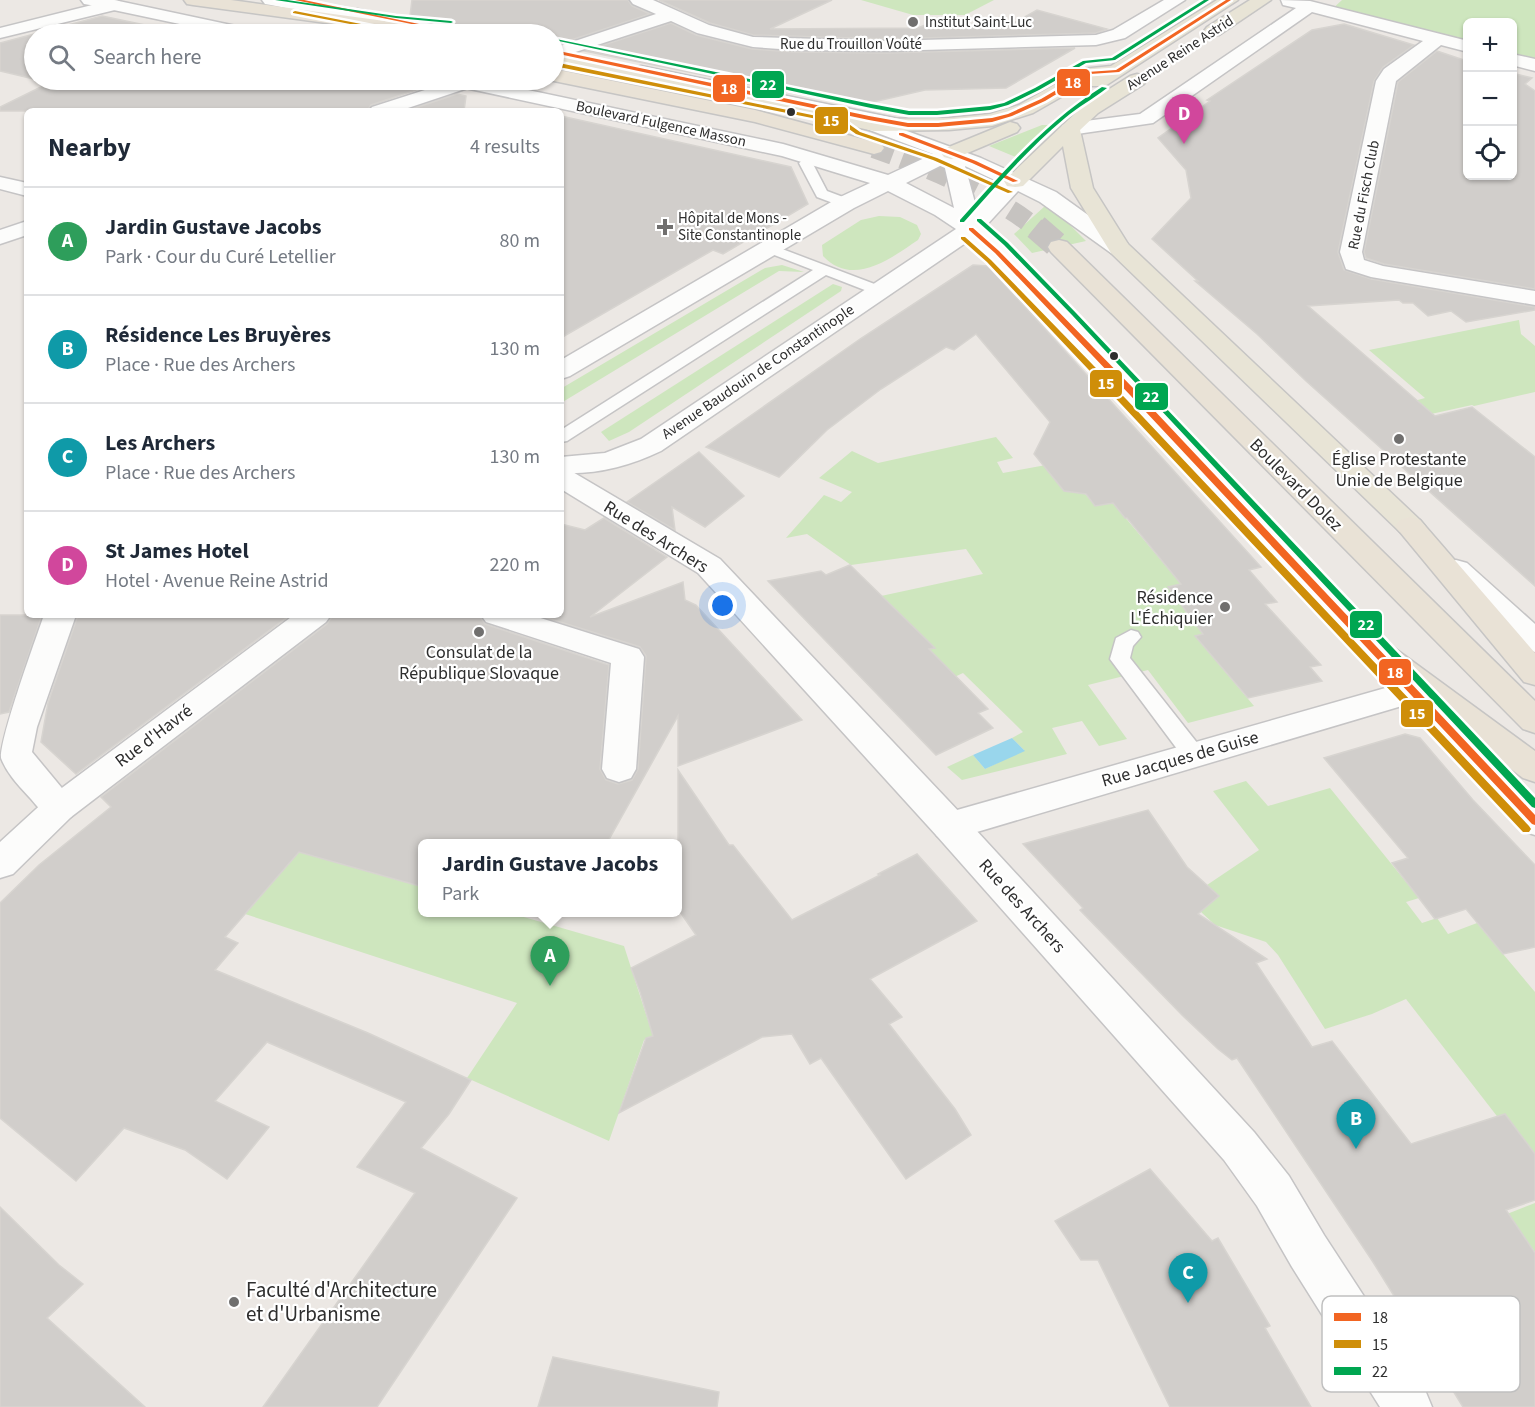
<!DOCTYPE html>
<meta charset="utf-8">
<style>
:root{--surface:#fff;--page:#f2f2f3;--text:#1f2937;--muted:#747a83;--line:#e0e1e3;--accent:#2563eb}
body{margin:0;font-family:"Source Sans 3",sans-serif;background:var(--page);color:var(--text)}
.controls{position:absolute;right:18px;top:18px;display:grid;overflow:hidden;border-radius:9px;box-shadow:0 2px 4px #0004}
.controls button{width:54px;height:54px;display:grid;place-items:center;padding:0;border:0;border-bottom:2px solid var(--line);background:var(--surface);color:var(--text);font:30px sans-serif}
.you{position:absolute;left:723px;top:606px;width:21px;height:21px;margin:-15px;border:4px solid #fff;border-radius:50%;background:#1a73e8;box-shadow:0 0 0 9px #1a73e833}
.badge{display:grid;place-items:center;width:39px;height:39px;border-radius:50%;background:var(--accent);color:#fff;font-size:20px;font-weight:700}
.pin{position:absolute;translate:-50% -50px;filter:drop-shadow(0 2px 3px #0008)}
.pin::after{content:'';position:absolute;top:32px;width:21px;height:18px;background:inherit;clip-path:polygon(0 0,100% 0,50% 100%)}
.popup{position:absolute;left:418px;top:839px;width:264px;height:78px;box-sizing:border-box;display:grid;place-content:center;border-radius:9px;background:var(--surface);filter:drop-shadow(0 2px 4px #0005);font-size:20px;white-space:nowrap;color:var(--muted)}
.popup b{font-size:22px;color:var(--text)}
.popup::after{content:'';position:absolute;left:50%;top:100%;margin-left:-12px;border:12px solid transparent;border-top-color:var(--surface)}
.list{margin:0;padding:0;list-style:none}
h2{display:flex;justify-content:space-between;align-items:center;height:78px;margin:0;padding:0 24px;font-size:26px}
h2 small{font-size:20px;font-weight:400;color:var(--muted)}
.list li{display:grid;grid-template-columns:39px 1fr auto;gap:18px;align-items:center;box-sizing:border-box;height:108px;padding:0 24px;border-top:2px solid var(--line)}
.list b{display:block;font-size:22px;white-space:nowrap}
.list p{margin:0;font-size:20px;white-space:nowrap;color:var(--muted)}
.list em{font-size:20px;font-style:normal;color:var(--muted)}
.icon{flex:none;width:33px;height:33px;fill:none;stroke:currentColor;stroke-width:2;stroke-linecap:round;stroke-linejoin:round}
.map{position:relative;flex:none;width:1535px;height:1407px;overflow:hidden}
.search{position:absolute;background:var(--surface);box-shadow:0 2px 4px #0004;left:24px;top:24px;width:540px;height:66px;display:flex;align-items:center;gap:15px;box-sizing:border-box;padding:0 21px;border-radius:33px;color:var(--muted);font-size:22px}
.panel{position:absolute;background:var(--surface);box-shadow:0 2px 4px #0004;left:24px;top:108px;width:540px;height:510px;border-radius:9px}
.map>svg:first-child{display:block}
.green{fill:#cee6be}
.water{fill:#99d6ec}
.building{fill:#d1cecb;stroke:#d7d4d0;stroke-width:1.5}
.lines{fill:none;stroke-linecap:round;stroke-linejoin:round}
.trunk-tunnel-far1{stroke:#c6c3c0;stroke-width:20;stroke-dasharray:20 10;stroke-linecap:butt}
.trunk-tunnel{stroke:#c6c3c0;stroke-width:26;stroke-dasharray:26 13;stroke-linecap:butt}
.service-casing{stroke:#c5c4c5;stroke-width:3}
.minor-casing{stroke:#c5c4c5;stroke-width:3}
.tertiary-casing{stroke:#c5c4c5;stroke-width:3}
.secondary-casing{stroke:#c5c4c5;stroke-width:3}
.primary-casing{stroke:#c6c5c4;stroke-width:3}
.trunk-casing{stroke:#c6c5c4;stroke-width:3}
.service{fill:#fcfcfb;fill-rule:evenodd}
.minor{fill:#fcfcfb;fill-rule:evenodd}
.tertiary{fill:#fcfcfb;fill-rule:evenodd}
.secondary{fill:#fcfcfb;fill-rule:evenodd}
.primary{fill:#e8e4d6;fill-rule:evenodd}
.trunk{fill:#e9e2d6;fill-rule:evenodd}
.bus-1-casing{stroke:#fff;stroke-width:5}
.bus-2-casing{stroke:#fff;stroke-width:5}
.bus-3-casing{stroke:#fff;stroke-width:5}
.bus-1{fill:#f26522;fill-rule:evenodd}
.bus-2{fill:#cf8e09;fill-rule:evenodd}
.bus-3{fill:#00a651;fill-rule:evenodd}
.poi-dot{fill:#706f6e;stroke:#fff;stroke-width:2}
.bus-dot{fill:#2e2e2e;stroke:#fff;stroke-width:2}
.labels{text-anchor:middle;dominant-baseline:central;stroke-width:4.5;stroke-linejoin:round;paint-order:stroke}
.far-poi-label{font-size:15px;fill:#2e2e2e;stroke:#fff;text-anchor:start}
.far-street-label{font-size:15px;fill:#2e2e2e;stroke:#fff}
.poi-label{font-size:18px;fill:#2e2e2e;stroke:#fff}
.street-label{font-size:18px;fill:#2e2e2e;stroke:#fff}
.near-poi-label{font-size:21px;fill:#2e2e2e;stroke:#fff;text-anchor:start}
.key{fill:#fff;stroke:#c0c0c0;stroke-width:1.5}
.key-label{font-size:16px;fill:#2e2e2e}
.line-badge{stroke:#fff;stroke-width:2}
.badge-label{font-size:16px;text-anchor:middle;font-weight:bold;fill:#fff}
</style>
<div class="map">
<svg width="1535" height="1407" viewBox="0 0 1535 1407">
<rect width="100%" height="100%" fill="#ece8e4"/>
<g class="green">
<path d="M861,0H994L965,15H913Z"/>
<path d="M1342,0H1535V65L1513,59L1512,22H1468L1467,47L1330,11Z"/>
<path d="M1042,125H1048L1050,128L1023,160L989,146Z"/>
<path d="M1045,206L1056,211L1086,241L1032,253L1014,234Z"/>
<path d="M879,216L900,217L917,225L921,234L918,240C891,258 853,288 823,256L822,245L861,220Z"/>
<path d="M782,265L804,272L779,271L561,403L562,388L765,268Z"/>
<path d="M833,284L842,287L841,291L629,432L609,441L601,432Z"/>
<path d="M1519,320L1521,334L1535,346V392L1474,406L1472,405L1422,416L1407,403L1425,398L1369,350Z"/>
<path d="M996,437L1013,458L997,462L1003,473L1057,463L1095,505L1113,503L1181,584L1168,587L1205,634L1195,636L1254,706L1188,723L1148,670L1088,685L1127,739L1099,746L1082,721L1052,728L1067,754L962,780L947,767L973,755L985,769L1024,750L1012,738L1023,732L963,673L946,681L881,596L983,574L966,549L851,565L807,534L786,538L824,495L841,502L852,492L819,478L852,451L878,463Z"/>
<path d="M1246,781L1268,806L1330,788L1419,898L1406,902L1422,923L1437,918L1448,934L1477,923L1535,992V1165L1406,999L1372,1014L1325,1029L1278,955L1266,942L1215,925L1200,911L1219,896L1207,885L1259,850L1213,791Z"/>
<path d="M299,852L422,887V912L510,913L624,946L653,1036L644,1040L609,1141L467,1078L517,1003L245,914Z"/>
<path d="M1535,1203V1252L1507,1214Z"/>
</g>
<path class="water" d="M1012,738L1025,751L985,769L973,755Z"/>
<g class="building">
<path d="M412,0H628L632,6L650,14L556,45L554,44V34H504L410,16Z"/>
<path d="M659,0H832L770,29L918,28L925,25L1012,24L1037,10L1107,29L1096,33L887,39L753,35L710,23Z"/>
<path d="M102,16L188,34H34V79L0,71V43Z"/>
<path d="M671,23L696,35L752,49L794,52L887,53L1075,48L1006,88L925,90L856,106L585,51Z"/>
<path d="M1344,24L1414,45L1383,67L1374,81L1338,252L1344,270L1371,279L1535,307V310L1466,322L1451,311L1428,316L1413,303H1403L1399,300L1308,306L1435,416L1472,407L1535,457V586L1306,381L1257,334L1195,281H1198L1152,239L1191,198L1186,170L1158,138L1210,101L1207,100L1312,30Z"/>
<path d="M1437,51L1467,61V176H1512V73L1532,78L1525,84L1535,91V289L1384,264L1366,258L1364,252L1398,82Z"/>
<path d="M36,80H388L425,87L371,105L367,111H0V107L49,83Z"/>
<path d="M457,94L466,96L464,111H406Z"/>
<path d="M561,116L791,167L808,204L723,254L713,250L561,338Z"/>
<path d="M973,265L988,266L1261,567L1249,570L1277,602L1265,604L1321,665L1310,667L1322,681L1248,698L1195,636L1203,634L1168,587L1181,584L1127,518H1125L1113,503L1095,506L1086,494L1064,491L1034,454L1050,422L976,334L954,350L946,347L881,389L827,430L779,477L706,447L860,339Z"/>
<path d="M699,452L744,496L705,527L672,507L675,530L627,502Z"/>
<path d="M604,518L667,557L590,617L683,582L685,600L696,605L802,720L678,766V716L607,843H423V887L299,852L225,937L238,943L215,970L368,1033L471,1080L449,1114L421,1148L517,1198L377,1407H263L415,1193L357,1167L406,1102L267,1042L215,1101L269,1127L227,1179L185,1150L124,1128L76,1181L0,1118V903L39,865L111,807L101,797L327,624L333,615H479L485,624L609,665L600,769L606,780L618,784L632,780L638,769L646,656L640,647L538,615H561V524L585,530Z"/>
<path d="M850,565L935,648L929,649L988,709L978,713L993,728L936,755L768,581L821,571L826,575Z"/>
<path d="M0,615H42L9,712L0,714Z"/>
<path d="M78,615H290L76,774L41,742L48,703Z"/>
<path d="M1405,734L1420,738L1473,800L1535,865V947L1503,954L1466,909L1435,919L1392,863L1408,858L1324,758Z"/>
<path d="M678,770L729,845H733L792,920L880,875L878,874L917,854L977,921L870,979L902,1017L889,1024L955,1109L971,1135L906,1179L821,1058L810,1064L792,1034L762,1037L619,1113L646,1038L653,1036L640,992L631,968L696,935L678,909Z"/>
<path d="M1148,810L1187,867L1219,896L1198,914L1267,959L1256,963L1312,1047L1332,1041L1411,1144L1505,1114L1535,1154V1200L1506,1210L1535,1253V1407H1463L1373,1262L1237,1058L1232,1060L1218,1049L1182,1015L1080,910L1083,908L1023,844Z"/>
<path d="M1150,1169L1212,1241L1218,1238L1270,1326L1265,1328L1311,1407H1170L1098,1260H1081L1055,1221Z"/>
<path d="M0,1207L59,1265L83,1284L47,1318L145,1407H0Z"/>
<path d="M553,1357L719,1392L717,1407H538Z"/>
</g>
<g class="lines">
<path class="trunk-tunnel-far1" d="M874,148C924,166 997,195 1037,229"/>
<path class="trunk-tunnel" d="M1036,227L1059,247"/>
<g class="service-casing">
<g id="service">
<path d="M357,9L465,31L471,34H451L353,14L351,12Z"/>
<path d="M641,66L904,120L910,124L904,128L637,73V67Z"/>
<path d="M812,154L819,158L813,164L827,191L851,200L853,203L851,206H841L817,197L799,163Z"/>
<path d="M769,244L885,288L888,291L885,294H875L826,275L567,441L561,442V430L813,270L764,251L762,248Z"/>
<path d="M1131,630L1138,632L1141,637L1133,646L1130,658L1202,749L1205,755L1202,761L1194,763L1186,761L1110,659L1116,638Z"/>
</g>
</g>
<g class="minor-casing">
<g id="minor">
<path d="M112,0L119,1L122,5L119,9L0,38V28Z"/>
<path d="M630,0H653L709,25L753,37L887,41L1096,35L1113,30L1164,0H1185L1125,38L1096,45L887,51L794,50L753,47L697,33L671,21L554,59V48L656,14L633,4Z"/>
<path d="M1281,0L1310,1L1468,41V52L1441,45L1396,81L1362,252L1364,260L1383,266L1535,291V305L1371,277L1346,269L1340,252L1376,81L1384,69L1423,41L1312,12L1153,123L1070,135L1063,133L1060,129L1063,125L1070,123L1140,114L1296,8L1283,5Z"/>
<path d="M1512,54L1535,59V71L1512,65Z"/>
<path d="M456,80H475L477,82L474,86L399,111H369L372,107Z"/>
<path d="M27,221V235L0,244V230Z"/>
<path d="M44,615H76L37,727L32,752L71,799L77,808L71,817C49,825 45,815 31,799C20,787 7,774 1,758C0,737 35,641 44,615Z"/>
<path d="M481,615H531L639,649L644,657L636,769L631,778L619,782L607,778L602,769L611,663L486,622Z"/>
<path d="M1410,681L1422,684L1426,692L1422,700L950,840L937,836L932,826L937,816L950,812Z"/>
</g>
</g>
<g class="tertiary-casing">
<g id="tertiary">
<path d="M81,0H114L250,29L256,30L259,34H227L90,5L84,4Z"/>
<path d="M262,0H297L399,21L405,22L408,26L405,30L399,31L271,5L265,4Z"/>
<path d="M447,80H481L783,144L888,175L933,154L867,129L864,125L867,121L874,119L981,158L1056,192L1127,243L1130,248L1127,253L1119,255L1111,253L1040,202L1018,191L983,229L1005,247L1074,317L1535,798V835L1522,831L1124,399L989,257L970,240L661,451C630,466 595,475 561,473V457L605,453L641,439L956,229L935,215L888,191L854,208L570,376L561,379V360L838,198L870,183L782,156L456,86L449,84ZM944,164L954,208L906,183ZM965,166L1001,183L977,210Z"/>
<path d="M1456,560L1467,563L1535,624V652L1524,649L1445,577L1441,570L1445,563Z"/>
<path d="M294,615H331L326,622L71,817L13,874L0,878V842L47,799Z"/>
</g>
</g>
<g class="secondary-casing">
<g id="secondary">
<path d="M0,177L27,183V196L0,189Z"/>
<path d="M561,469L571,471L720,559L963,816L1254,1132L1289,1176L1324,1235L1425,1390L1432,1407H1380L1292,1267L1257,1206L1224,1160L937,836L698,573L561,489Z"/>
</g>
</g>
<g class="primary-casing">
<g id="primary">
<path d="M1217,0H1238L1105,86H1091L1089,81L1033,113L992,126L949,130L874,131L554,62V51L874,119L949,118L990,114L1019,105L1082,69L1111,66Z"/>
<path d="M1250,0H1271L1219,35H1207L1204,31L1207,27Z"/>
<path d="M436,28L447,30L450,34H428L430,29Z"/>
<path d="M1137,74L1144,76L1146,80L1144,84L1098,113L1080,130L1093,188L1128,244L1420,520L1425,526L1420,532L1410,535L1400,532L1111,253L1071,188L1063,146L1023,186L1015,187L1007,186L1004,181L1084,105L1130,76Z"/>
<path d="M1010,122L1017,124L1020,128L1017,132L958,157L951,159L944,157L941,153L944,149Z"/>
</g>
</g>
<g class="trunk-casing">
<g id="trunk">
<path d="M184,0H231L436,28L442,29L445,33L408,34L193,5L187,4Z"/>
<path d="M554,69L755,110L881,144L884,148L881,152L874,154L755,122L549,80H554Z"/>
<path d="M1059,240L1067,242L1535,701V733L1523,729L1051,252L1048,247L1051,242Z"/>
<path d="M1410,517L1420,520L1535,653V685L1524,682L1400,532L1395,526L1400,520Z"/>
<path d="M1371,636L1382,639L1535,751V782L1523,778L1360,655L1355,647L1360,639Z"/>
</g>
</g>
<use href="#service" class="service"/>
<use href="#minor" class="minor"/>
<use href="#tertiary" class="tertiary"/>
<use href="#secondary" class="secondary"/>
<use href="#primary" class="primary"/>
<use href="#trunk" class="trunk"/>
<g class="bus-1-casing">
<g id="bus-1">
<path d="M295,0H304L467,34H460Z"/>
<path d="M1226,0H1231L1119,72L1090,74L1045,101L1012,116L992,122L938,127H908L869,120L554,53V50L869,116L908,123H938L992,118L1008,114L1041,99L1087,72L1116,70Z"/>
<path d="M899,133H903L976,161L1018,181L1013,182L972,163L899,135Z"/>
<path d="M969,228H973L999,251L1136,391L1535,815V825L1532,824L1130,395L995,253L969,230Z"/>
</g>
</g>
<g class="bus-2-casing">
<g id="bus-2">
<path d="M295,11L407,33L409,34H402L293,13V12Z"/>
<path d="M554,62L846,122L860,132L937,158L1013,192L1008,193L933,160L856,134L842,124L554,66Z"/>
<path d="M961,237H965L991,260L1127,400L1529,826L1531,829L1529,832H1523L1121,404L987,262L961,239Z"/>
</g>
</g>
<g class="bus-3-casing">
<g id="bus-3">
<path d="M275,0H287L396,16L451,21L453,22L451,23L396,18Z"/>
<path d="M1204,0H1209L1115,60L1086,63L1039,90L1008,105L990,110L937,115H909L871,108L554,40L556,39L871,104L909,111H937L990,106L1004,103L1035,88L1083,61L1112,58Z"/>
<path d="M1102,87L1107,88C1093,99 1078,107 1065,118C1028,149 996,186 964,222H960V220C1004,171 1046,122 1102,87Z"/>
<path d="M977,219H981L1008,243L1076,313L1535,798V808L1532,807L1072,315L1004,245L977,221Z"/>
</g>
</g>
<use href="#bus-1" class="bus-1"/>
<use href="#bus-2" class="bus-2"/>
<use href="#bus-3" class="bus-3"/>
</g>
<g class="poi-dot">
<circle cx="913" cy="22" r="6"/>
<path d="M662 218h6v6h6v6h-6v6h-6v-6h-6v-6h6z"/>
<circle cx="1399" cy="439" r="6"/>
<circle cx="1225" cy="607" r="6"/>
<circle cx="479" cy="632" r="6"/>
<circle cx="234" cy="1302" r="6"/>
</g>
<g class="bus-dot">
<circle cx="791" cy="112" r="5"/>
<circle cx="1114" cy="356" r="5"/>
</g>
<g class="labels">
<g class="far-poi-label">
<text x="925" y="22">Institut Saint-Luc</text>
<text x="678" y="218">Hôpital de Mons -<tspan x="678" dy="17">Site Constantinople</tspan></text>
</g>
<g class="far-street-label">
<text x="851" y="44">Rue du Trouillon Voûté</text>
<text transform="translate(1180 53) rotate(-33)">Avenue Reine Astrid</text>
<text transform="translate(661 124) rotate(12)">Boulevard Fulgence Masson</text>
<text transform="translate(1364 195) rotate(-79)">Rue du Fisch Club</text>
<text transform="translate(758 372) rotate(-34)">Avenue Baudouin de Constantinople</text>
</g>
<g class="poi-label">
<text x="1399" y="459">Église Protestante<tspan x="1399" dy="21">Unie de Belgique</tspan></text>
<text x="1213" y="597" text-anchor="end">Résidence<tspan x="1213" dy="21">L'Échiquier</tspan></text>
<text x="479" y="652">Consulat de la<tspan x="479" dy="21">République Slovaque</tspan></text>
</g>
<g class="street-label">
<text transform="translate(1296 485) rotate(45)">Boulevard Dolez</text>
<text transform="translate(656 537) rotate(32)">Rue des Archers</text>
<text transform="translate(154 736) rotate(-37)">Rue d'Havré</text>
<text transform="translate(1180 759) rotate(-16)">Rue Jacques de Guise</text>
<text transform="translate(1022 906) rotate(48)">Rue des Archers</text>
</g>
<g class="near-poi-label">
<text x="246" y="1290">Faculté d'Architecture<tspan x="246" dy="24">et d'Urbanisme</tspan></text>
</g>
</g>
<rect x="1322" y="1296" width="198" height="96" rx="9" class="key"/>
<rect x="1334" y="1313" width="27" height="8" fill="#f26522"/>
<rect x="1334" y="1340" width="27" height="8" fill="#cf8e09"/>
<rect x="1334" y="1367" width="27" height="8" fill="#00a651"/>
<g class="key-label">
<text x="1372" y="1323">18</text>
<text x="1372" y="1350">15</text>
<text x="1372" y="1377">22</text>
</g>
<g class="line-badge">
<rect x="1056" y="68" width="35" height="29" rx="6" fill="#f26522"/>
<rect x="751" y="70" width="34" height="29" rx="6" fill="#00a651"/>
<rect x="712" y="74" width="34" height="29" rx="6" fill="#f26522"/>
<rect x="814" y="106" width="35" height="29" rx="6" fill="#cf8e09"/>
<rect x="1089" y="369" width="34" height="29" rx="6" fill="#cf8e09"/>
<rect x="1134" y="382" width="35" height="29" rx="6" fill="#00a651"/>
<rect x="1349" y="610" width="34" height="29" rx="6" fill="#00a651"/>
<rect x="1378" y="658" width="34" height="28" rx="6" fill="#f26522"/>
<rect x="1400" y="699" width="34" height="29" rx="6" fill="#cf8e09"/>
</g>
<g class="badge-label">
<text x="1073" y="88">18</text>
<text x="768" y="90">22</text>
<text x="729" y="94">18</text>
<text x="831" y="126">15</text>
<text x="1106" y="389">15</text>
<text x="1151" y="402">22</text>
<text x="1366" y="630">22</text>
<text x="1395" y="678">18</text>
<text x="1417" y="719">15</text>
</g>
</svg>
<div class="controls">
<button>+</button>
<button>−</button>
<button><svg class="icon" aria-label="locate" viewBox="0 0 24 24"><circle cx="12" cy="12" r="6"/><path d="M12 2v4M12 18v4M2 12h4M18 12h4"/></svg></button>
</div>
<div class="you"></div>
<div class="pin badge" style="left:550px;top:986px;background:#2e9e5b">A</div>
<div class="popup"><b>Jardin Gustave Jacobs</b>Park</div>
<div class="pin badge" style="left:1356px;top:1149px;background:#0f9aa8">B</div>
<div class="pin badge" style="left:1188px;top:1303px;background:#0f9aa8">C</div>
<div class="pin badge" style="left:1184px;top:144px;background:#d1479c">D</div>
<div class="search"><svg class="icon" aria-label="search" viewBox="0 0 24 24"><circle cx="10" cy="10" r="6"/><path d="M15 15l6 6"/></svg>Search here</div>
<section class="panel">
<h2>Nearby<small>4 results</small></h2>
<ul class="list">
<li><span class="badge" style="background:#2e9e5b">A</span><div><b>Jardin Gustave Jacobs</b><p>Park · Cour du Curé Letellier</p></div><em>80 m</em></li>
<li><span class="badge" style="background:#0f9aa8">B</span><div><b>Résidence Les Bruyères</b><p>Place · Rue des Archers</p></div><em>130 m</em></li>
<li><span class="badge" style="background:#0f9aa8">C</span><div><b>Les Archers</b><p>Place · Rue des Archers</p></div><em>130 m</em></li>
<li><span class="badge" style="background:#d1479c">D</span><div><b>St James Hotel</b><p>Hotel · Avenue Reine Astrid</p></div><em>220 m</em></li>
</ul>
</section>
</div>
